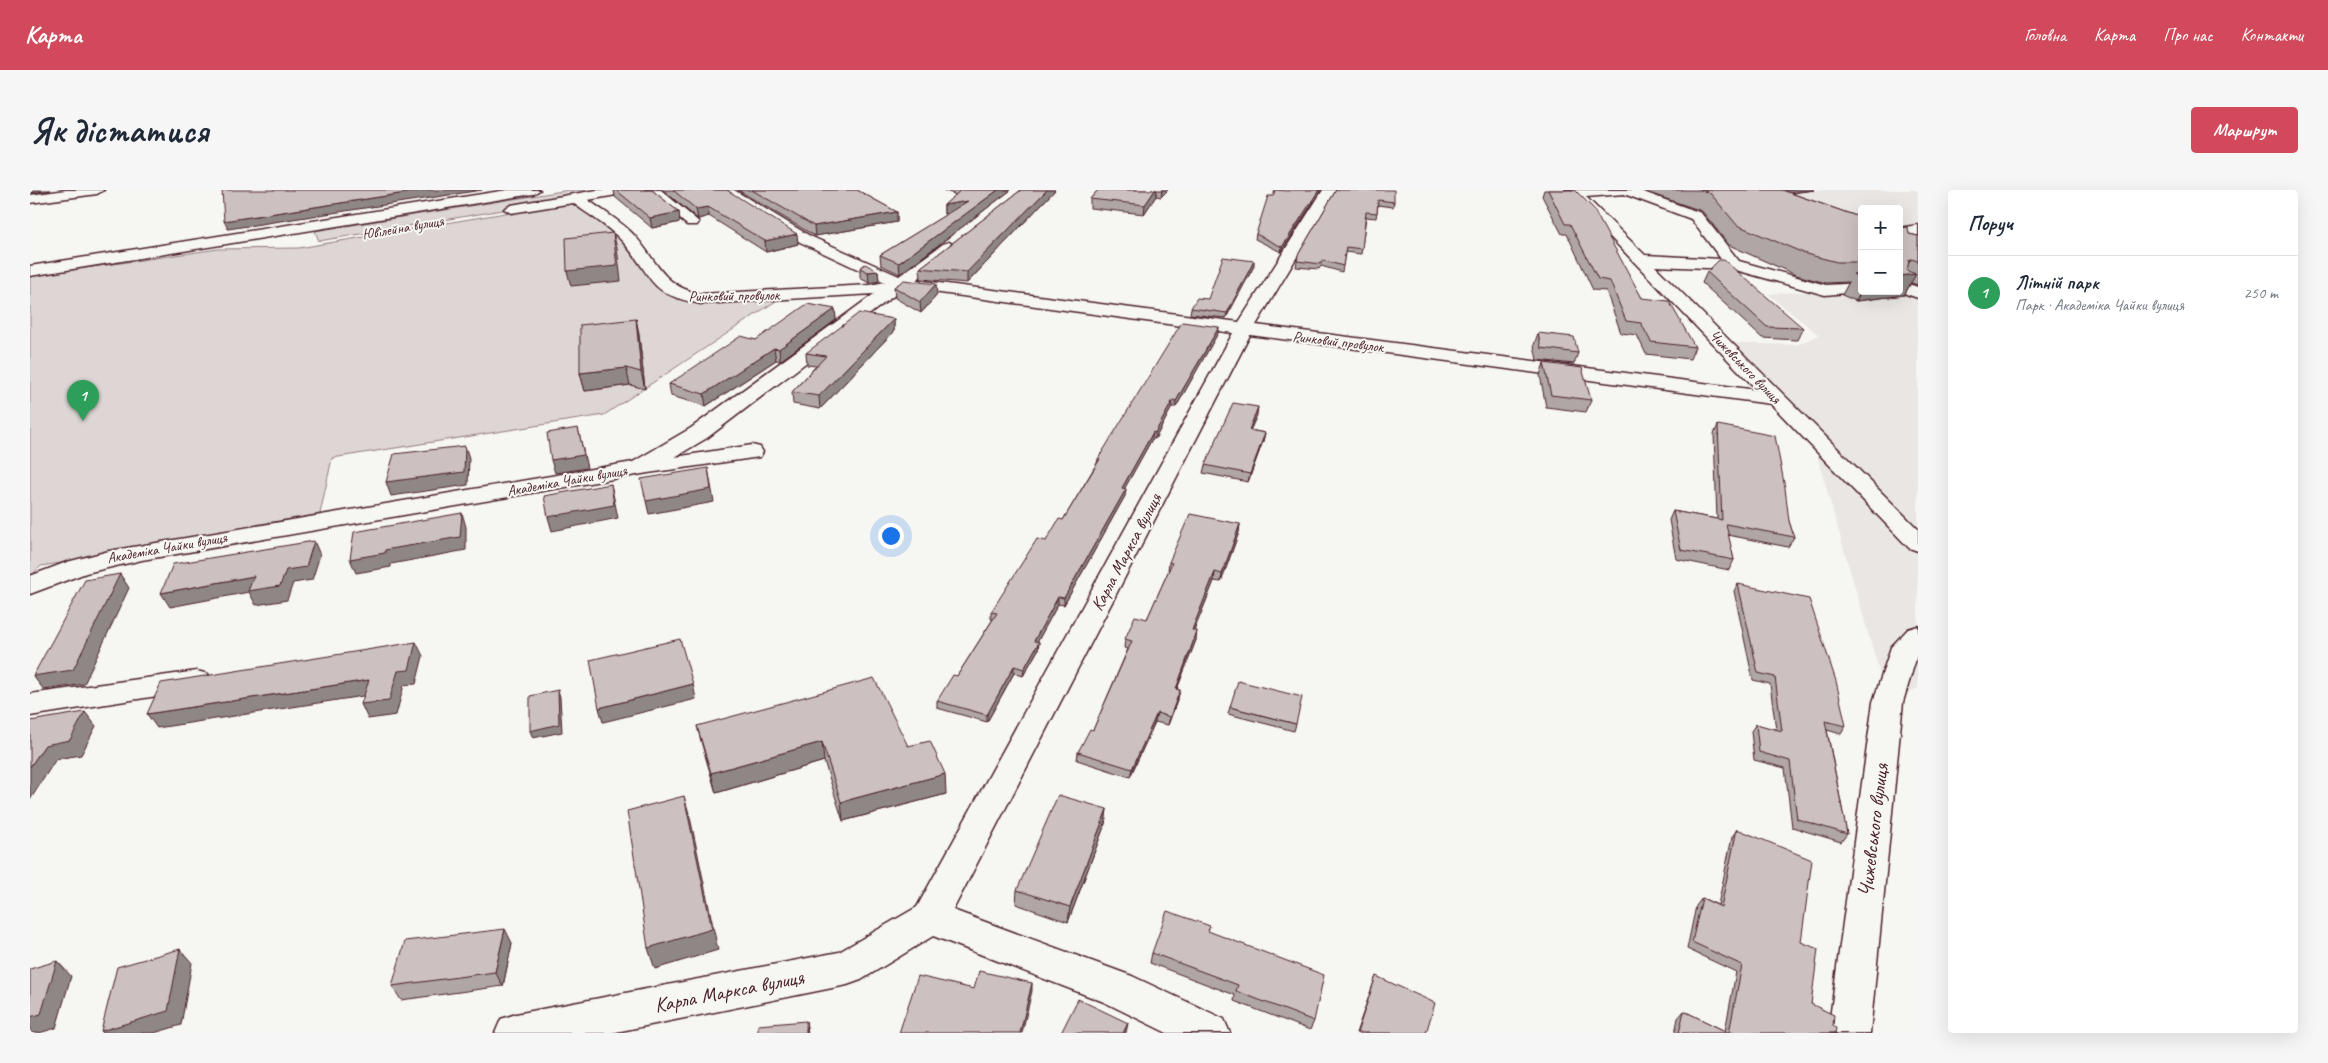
<!DOCTYPE html>
<html lang="uk">
<meta charset="utf-8">
<style>
:root{--surface:#fff;--page:#f6f6f7;--text:#1f2937;--muted:#747a83;--line:#e0e1e3;--accent:#d1495b}
body{margin:0;font-family:Caveat,sans-serif;background:var(--page);color:var(--text)}
.controls{position:absolute;right:15px;top:15px;display:grid;overflow:hidden;border-radius:5px;box-shadow:0 5px 20px #0002}
.controls button{width:45px;height:45px;display:grid;place-items:center;padding:0;border:0;border-bottom:1px solid var(--line);background:var(--surface);color:var(--text);font:25px sans-serif}
.you{position:absolute;left:860px;top:345px;width:18px;height:18px;margin:-12px;border:4px solid #fff;border-radius:50%;background:#1a73e8;box-shadow:0 0 0 8px #1a73e833}
.badge{display:grid;place-items:center;width:32px;height:32px;border-radius:50%;background:var(--accent);color:#fff;font-size:16px;font-weight:700}
.pin{position:absolute;translate:-50% -41px;filter:drop-shadow(0 1px 2px #0008)}
.pin::after{content:'';position:absolute;top:26px;width:18px;height:15px;background:inherit;clip-path:polygon(0 0,100% 0,50% 100%)}
.list{margin:0;padding:0;list-style:none}
h2{display:flex;justify-content:space-between;align-items:center;height:65px;margin:0;padding:0 20px;font-size:21px}
h2 small{font-size:16px;font-weight:400;color:var(--muted)}
.list li{display:grid;grid-template-columns:32px 1fr auto;gap:15px;align-items:center;box-sizing:border-box;height:75px;padding:0 20px;border-top:1px solid var(--line)}
.list b{display:block;font-size:19px;white-space:nowrap}
.list p{margin:0;font-size:16px;white-space:nowrap;color:var(--muted)}
.list em{font-size:16px;font-style:normal;color:var(--muted)}
.map{position:relative;flex:none;width:1888px;height:843px;overflow:hidden;border-radius:5px}
header{display:flex;align-items:center;gap:30px;box-sizing:border-box;height:70px;padding:0 25px;background:var(--accent);color:#fff}
header strong{font-size:24px}
nav{display:flex;gap:28px;margin-inline-start:auto;font-size:18px}
.intro{display:flex;align-items:center;justify-content:space-between;box-sizing:border-box;height:120px;padding:0 30px}
h1{margin:0;font-size:35px}
.button{padding:12px 22px;border-radius:5px;background:var(--accent);color:#fff;font-size:18px;font-weight:700}
main{display:flex;gap:30px;padding:0 30px}
aside{flex:1;background:var(--surface);border-radius:5px;box-shadow:0 5px 20px #0002}
.map>svg:first-child{display:block}
.built{fill:#e9e6e3}
.green{fill:#ddd6d5;stroke:#947a80}
.lines{fill:none;stroke-linecap:round;stroke-linejoin:round}
.minor-casing{stroke:#4a1f2b;stroke-width:3}
.minor{fill:#f6f6f2;fill-rule:evenodd}
.wall{fill:#afa6a5;stroke:#4a1f2b}
.shaded-wall{fill:#8f8786;stroke:#4a1f2b}
.building{fill:#ccc1c0;stroke:#4a1f2b}
.labels{text-anchor:middle;dominant-baseline:central;stroke-width:4;stroke-linejoin:round;paint-order:stroke}
.far-street-label{font-size:15px;fill:#4a1f2b;stroke:#f6f6f2}
.street-label{font-size:18px;fill:#4a1f2b;stroke:#f6f6f2}
.near-street-label{font-size:21px;fill:#4a1f2b;stroke:#f6f6f2}
</style>
<header>
<strong>Карта</strong>
<nav><a>Головна</a><a>Карта</a><a>Про нас</a><a>Контакти</a></nav>
</header>
<div class="intro"><h1>Як дістатися</h1><a class="button">Маршрут</a></div>
<main>
<div class="map">
<svg width="1888" height="843" viewBox="0 0 1888 843">
<rect width="100%" height="100%" fill="#f6f6f2"/>
<filter id="ink" filterUnits="userSpaceOnUse"><feTurbulence type="fractalNoise" baseFrequency=".02" numOctaves="2"/><feDisplacementMap in="SourceGraphic" scale="10" xChannelSelector="R" yChannelSelector="G"/><feConvolveMatrix kernelMatrix="1 2 1 2 8 2 1 2 1" color-interpolation-filters="sRGB"/></filter>
<g filter="url(#ink)">
<g class="built">
<path d="M1739,0H1888V35L1869,37V19H1832V32Z"/>
<path d="M1795,100L1888,103V498L1858,512L1781,245L1691,153L1767,155L1789,145L1738,104Z"/>
</g>
<g class="green">
<path d="M539,0H591L289,51L285,41Z"/>
<path d="M540,12L597,48L650,107L755,105L574,225L302,268L288,333L11,376L0,387V86L188,59L269,58Z"/>
</g>
<g class="lines">
<g class="minor-casing">
<g id="minor">
<path d="M36,0H74L67,4L0,13V5Z"/>
<path d="M477,0H510L503,4L0,86V76Z"/>
<path d="M567,0H599L592,4L558,10C573,21 591,31 604,45C628,71 631,96 671,104L840,95L855,92L770,52L687,0H704L780,46L869,86L913,54L919,52L927,57L925,60L886,90L1209,132L1293,0H1307L1226,135L1727,200L1535,0H1608L1671,23L1709,71L1796,95L1832,93V101H1838L1795,105L1702,79L1625,76L1888,339V361L1879,358L1741,214L1220,145L923,720L1102,786L1194,829L1200,843H1137L1074,812L903,746L831,790L817,795L581,843H465L471,829L486,824L809,762L887,717L1203,143L874,98L677,248L645,267L722,255L730,257L733,262L730,267L618,283L112,370L56,383L0,404V386L37,372L79,361L603,272L661,238L844,104L671,114C614,103 626,88 592,51C578,36 559,25 543,13L481,23L474,19L481,15ZM1594,4L1661,29L1691,69L1615,65L1556,7Z"/>
<path d="M615,0H631L669,32L667,35H657Z"/>
<path d="M1888,35V45L1869,48V38Z"/>
<path d="M1869,91L1888,97V108L1867,101H1869Z"/>
<path d="M1888,436V462L1873,512L1840,843H1798L1843,512L1861,457L1878,439Z"/>
<path d="M167,481L178,484L182,491L178,498L0,526V504Z"/>
</g>
</g>
<use href="#minor" class="minor"/>
</g>
<g class="wall">
<path d="M584,0H622L649,22L650,32L622,38L585,7Z"/>
<path d="M633,0H697L768,54L736,62L679,26L668,29Z"/>
<path d="M708,0H827L867,22V32L785,46Z"/>
<path d="M913,0H981L870,84L851,75L850,65L917,24H914V15L926,5Z"/>
<path d="M991,0H1025L937,93L891,89L890,78Z"/>
<path d="M1068,0H1138L1131,7L1126,6L1114,24L1060,18V9Z"/>
<path d="M1291,0L1251,62L1225,49L1226,44L1243,6L1259,1Z"/>
<path d="M1306,0L1364,12L1363,17L1348,15L1346,28L1336,27L1331,64L1315,62L1312,82L1291,76L1289,79L1266,77L1268,65Z"/>
<path d="M1514,0H1545L1612,108L1665,157L1660,169L1616,164L1607,145L1591,143L1576,101L1563,100L1537,44H1532L1512,6Z"/>
<path d="M1610,0H1784L1761,3L1832,28V101H1869L1879,44L1888,46V95L1881,93L1874,105L1826,111L1812,105L1819,92L1796,93L1766,85L1699,55L1672,21Z"/>
<path d="M1224,76L1196,128L1160,124L1161,118L1178,109Z"/>
<path d="M830,78L848,81L849,91L839,93L830,88Z"/>
<path d="M1677,82L1773,138L1767,150L1732,148L1672,93Z"/>
<path d="M864,97L907,105L891,123L865,108Z"/>
<path d="M805,119L806,130L750,171L746,170L676,216L641,206L639,194L726,150Z"/>
<path d="M606,129L609,145L615,199L600,195L555,201L550,183Z"/>
<path d="M864,129V141L790,219L763,214L762,202L786,176L777,175L776,163Z"/>
<path d="M1189,137L1188,143L1146,217H1142L1125,249H1122L1094,299L1095,306L1034,415L1028,414L1007,452H1009L1008,460L993,486L984,483L957,532L907,518V511L927,486L963,429H961V422L1016,351L1033,330L1067,273L1068,269Z"/>
<path d="M1508,143L1548,163L1544,174L1507,170L1504,155Z"/>
<path d="M1514,173L1561,210L1556,222L1516,217L1510,185Z"/>
<path d="M1227,225L1220,240L1235,243L1233,251L1218,292L1173,283L1175,275Z"/>
<path d="M1688,235L1759,331L1764,347L1758,357L1698,345L1704,370L1699,380L1646,369L1639,330L1643,321L1687,329L1684,244Z"/>
<path d="M1210,334L1209,342L1191,392L1184,391L1164,441L1166,450L1147,499L1150,500L1148,508L1138,535L1125,532L1100,587L1047,570L1048,562L1063,540L1098,459L1094,458L1095,449L1117,429L1139,380H1138L1139,372Z"/>
<path d="M1708,394L1816,536L1811,544L1797,540L1817,644L1811,652L1762,637L1755,578L1724,570L1721,541L1726,534L1746,540L1740,494L1723,490L1704,401Z"/>
<path d="M1200,517L1266,534L1264,541L1198,524Z"/>
<path d="M667,536L878,556L916,604L813,631L794,571L686,603L672,555Z"/>
<path d="M1077,619L1075,634L1038,732L986,714L987,700Z"/>
<path d="M1707,639L1771,752L1781,814L1803,836L1805,843H1645L1648,828L1654,821L1695,841L1706,782L1657,759L1666,716L1672,708L1688,715L1702,647Z"/>
<path d="M1179,742L1284,831L1280,840L1204,811L1205,805L1120,773L1122,763Z"/>
<path d="M482,753L473,796L371,810L362,796Z"/>
<path d="M1346,786L1396,843H1326Z"/>
</g>
<g class="shaded-wall">
<path d="M0,0H21L0,3Z"/>
<path d="M395,0H452L198,39L194,31Z"/>
<path d="M968,0H981L870,84L869,73Z"/>
<path d="M1017,0H1025L937,93V82Z"/>
<path d="M1125,0H1127L1126,6L1114,24L1115,15Z"/>
<path d="M1132,0H1138L1131,7Z"/>
<path d="M1289,0H1291L1251,62L1252,57Z"/>
<path d="M1747,0H1784L1744,5Z"/>
<path d="M938,11V20L914,24V15Z"/>
<path d="M678,17L679,26L668,29L666,19Z"/>
<path d="M649,22L650,32L622,38L620,28Z"/>
<path d="M867,22V32L785,46L784,36Z"/>
<path d="M583,43L587,58L591,91L541,96L537,81Z"/>
<path d="M767,44L768,54L736,62L735,51Z"/>
<path d="M1881,69L1871,86L1886,84L1874,105L1826,111L1832,100V101H1869V86L1879,70Z"/>
<path d="M1224,71V76L1196,128L1197,123Z"/>
<path d="M848,81L849,91L839,93L838,82Z"/>
<path d="M906,94L907,105L891,123L890,112Z"/>
<path d="M805,119L806,130L750,171L749,159Z"/>
<path d="M606,129L609,145L615,199L611,182Z"/>
<path d="M864,129V141L790,219L789,206Z"/>
<path d="M1189,137L1188,143L1146,217V211Z"/>
<path d="M744,158L746,170L676,216L674,204Z"/>
<path d="M596,178L600,195L555,201L550,183Z"/>
<path d="M1143,210L1142,217L1125,249V243Z"/>
<path d="M1228,217L1227,225L1217,248L1219,240Z"/>
<path d="M548,238L557,278L525,283L521,270Z"/>
<path d="M1123,242L1122,249L1091,305L1092,298Z"/>
<path d="M1235,243L1233,251L1218,292L1220,284Z"/>
<path d="M435,256L439,268L438,295L361,306L356,292Z"/>
<path d="M678,278L684,312L619,324L616,311Z"/>
<path d="M581,294L588,328L522,341L518,327Z"/>
<path d="M1096,299L1095,306L1034,415V408Z"/>
<path d="M432,323L436,337V360L361,374V377L326,383L320,369L355,360Z"/>
<path d="M1210,334L1209,342L1191,392L1192,384Z"/>
<path d="M284,351L290,365L282,390L263,393L257,410L226,415L219,402L140,417L131,403L224,386L256,380Z"/>
<path d="M1185,382L1184,391L1161,448L1162,440Z"/>
<path d="M90,384L99,398L54,494L14,500L3,486Z"/>
<path d="M1028,407V414L1004,458V451Z"/>
<path d="M1167,441L1166,450L1144,507L1146,499Z"/>
<path d="M386,452L393,466L386,494L374,495L366,525L338,529L331,514L368,481Z"/>
<path d="M1009,452L1008,460L993,486L994,479Z"/>
<path d="M984,476V483L957,532V525Z"/>
<path d="M339,490L346,504L127,538L117,524Z"/>
<path d="M663,494L666,509L573,532L569,518Z"/>
<path d="M528,500L530,507L532,542L503,548L500,541Z"/>
<path d="M1150,500L1148,508L1138,535L1140,527Z"/>
<path d="M55,522L66,536L51,565L26,569L0,610V577L15,555Z"/>
<path d="M1127,523L1125,532L1100,587L1102,579Z"/>
<path d="M792,552L794,571L686,603L681,583Z"/>
<path d="M915,584L916,604L813,631L811,612Z"/>
<path d="M654,606L660,627L688,760L625,779L618,758Z"/>
<path d="M1077,619L1075,634L1038,732L1040,717Z"/>
<path d="M475,739L482,753L473,796L465,782Z"/>
<path d="M150,759L162,773L151,835L124,843H73L71,841Z"/>
<path d="M27,771L41,786L26,838L9,843H0V827Z"/>
<path d="M1002,793V801L992,843H990Z"/>
<path d="M776,831L778,843H776Z"/>
<path d="M1098,833L1096,843H1093Z"/>
</g>
<g class="building">
<path d="M192,0H395L194,31Z"/>
<path d="M586,0H622L649,22L620,28Z"/>
<path d="M643,0H697L767,44L735,51L678,17L666,19Z"/>
<path d="M722,0H827L867,22L784,36Z"/>
<path d="M931,0H968L869,73L850,65L938,11L914,15Z"/>
<path d="M991,0H1017L937,82L890,78Z"/>
<path d="M1068,0H1125L1115,15L1060,9Z"/>
<path d="M1245,0L1259,1V0H1289L1252,57L1226,44L1238,6H1243Z"/>
<path d="M1306,0H1364V12L1348,10L1347,23L1336,22L1332,59L1316,57L1313,76L1292,70L1291,74L1267,71L1268,65Z"/>
<path d="M1518,0H1545L1563,18L1612,108L1639,111L1665,157L1621,152L1611,133L1596,131L1580,91L1568,89L1540,34H1535Z"/>
<path d="M1671,0H1752L1832,28V72H1807L1776,64L1707,35L1680,3Z"/>
<path d="M1878,37L1879,44L1888,46V71L1881,69L1879,70L1877,81L1886,84L1869,86V38Z"/>
<path d="M583,43L587,76L537,81L536,48Z"/>
<path d="M1193,67L1224,71L1197,123L1161,118L1167,108L1178,109Z"/>
<path d="M1689,70H1694L1773,138L1737,137L1677,82Z"/>
<path d="M835,74L848,81L838,82L830,78Z"/>
<path d="M1832,83V88L1823,84Z"/>
<path d="M874,90L906,94L890,112L864,97Z"/>
<path d="M777,114L805,119L749,159L744,158L674,204L639,194L711,146L726,150Z"/>
<path d="M829,123L864,129L789,206L762,202L796,166L776,163Z"/>
<path d="M606,129L611,182L596,178L550,183V135Z"/>
<path d="M1152,132L1189,137L1146,211L1143,210L1125,243L1123,242L1092,298L1096,299L1034,408L1028,407L1004,451L1009,452L994,479L984,476L957,525L907,511L923,485L927,486L967,423L961,422L1007,349L1016,351L1029,329L1033,330L1070,269H1068Z"/>
<path d="M1508,143L1544,147L1548,163L1511,158Z"/>
<path d="M1514,173L1552,178L1561,210L1521,205Z"/>
<path d="M1203,213L1228,217L1219,240L1235,243L1220,284L1175,275Z"/>
<path d="M1688,235L1745,246L1755,298L1759,331L1764,347L1696,334L1704,370L1651,360L1643,321L1692,330Z"/>
<path d="M548,238L554,265L521,270L517,243Z"/>
<path d="M435,256L434,282L356,292L364,264Z"/>
<path d="M678,278L681,299L616,311L611,289Z"/>
<path d="M581,294L584,315L518,327L514,306Z"/>
<path d="M432,323L430,347L355,360V363L320,369L324,342Z"/>
<path d="M1160,324L1210,334L1192,384L1185,382L1162,440L1167,441L1146,499L1150,500L1140,527L1127,523L1102,579L1048,562L1060,539L1063,540L1102,451L1095,449L1105,426L1117,429L1142,373L1139,372Z"/>
<path d="M284,351L276,377L256,380L250,396L218,401L224,386L131,403L143,374Z"/>
<path d="M90,384L43,480L3,486L55,390Z"/>
<path d="M1708,394L1779,409L1806,491L1816,536L1795,531L1817,644L1767,629L1760,571L1729,562L1726,534L1752,541L1745,487L1728,483Z"/>
<path d="M650,449L663,494L569,518L560,470Z"/>
<path d="M386,452L379,480L368,481L359,511L331,514L339,490L117,524L131,493Z"/>
<path d="M844,488L878,556L900,551L915,584L811,612L792,552L681,583L667,536Z"/>
<path d="M1208,491L1272,507L1266,534L1200,517Z"/>
<path d="M528,500L529,534L500,541V506Z"/>
<path d="M55,522L40,550L15,555L0,577V531Z"/>
<path d="M1028,605L1077,619L1040,717L987,700Z"/>
<path d="M654,606L682,739L618,758L597,621Z"/>
<path d="M1707,639L1782,670L1771,752L1788,759L1781,814L1804,825L1803,836L1806,838L1805,843H1699L1712,775L1662,752L1672,708L1691,717Z"/>
<path d="M1137,721L1180,736L1178,741L1294,785L1284,831L1206,801L1208,795L1122,763Z"/>
<path d="M475,739L465,782L362,796L375,751Z"/>
<path d="M150,759L138,821L71,841L87,777Z"/>
<path d="M27,771L11,824L0,827V779Z"/>
<path d="M949,781L1002,793L990,843H869L888,786L944,799Z"/>
<path d="M1346,786L1405,813L1396,843H1327Z"/>
<path d="M1048,809L1098,833L1093,843H1031Z"/>
<path d="M1654,821L1699,843H1649Z"/>
<path d="M776,831V843H728V835Z"/>
</g>
</g>
<g class="labels">
<g class="far-street-label">
<text transform="translate(373 38) rotate(-10)">Ювілейна вулиця</text>
<text transform="translate(704 106) rotate(-1)">Ринковий провулок</text>
<text transform="translate(1308 152) rotate(7)">Ринковий провулок</text>
<text transform="translate(1715 177) rotate(46)">Чижевського вулиця</text>
<text transform="translate(537 291) rotate(-10)">Академіка Чайки вулиця</text>
<text transform="translate(137 358) rotate(-10)">Академіка Чайки вулиця</text>
</g>
<g class="street-label">
<text transform="translate(1096 362) rotate(-62)">Карла Маркса вулиця</text>
</g>
<g class="near-street-label">
<text transform="translate(1843 640) rotate(-83)">Чижевського вулиця</text>
<text transform="translate(699 801) rotate(-11)">Карла Маркса вулиця</text>
</g>
</g>
</svg>
<div class="controls">
<button>+</button>
<button>−</button>
</div>
<div class="you"></div>
<div class="pin badge" style="left:53px;top:231px;background:#2e9e5b">1</div>
</div>
<aside>
<h2>Поруч<small></small></h2>
<ul class="list">
<li><span class="badge" style="background:#2e9e5b">1</span><div><b>Літній парк</b><p>Парк · Академіка Чайки вулиця</p></div><em>250 m</em></li>
</ul>
</aside>
</main>
